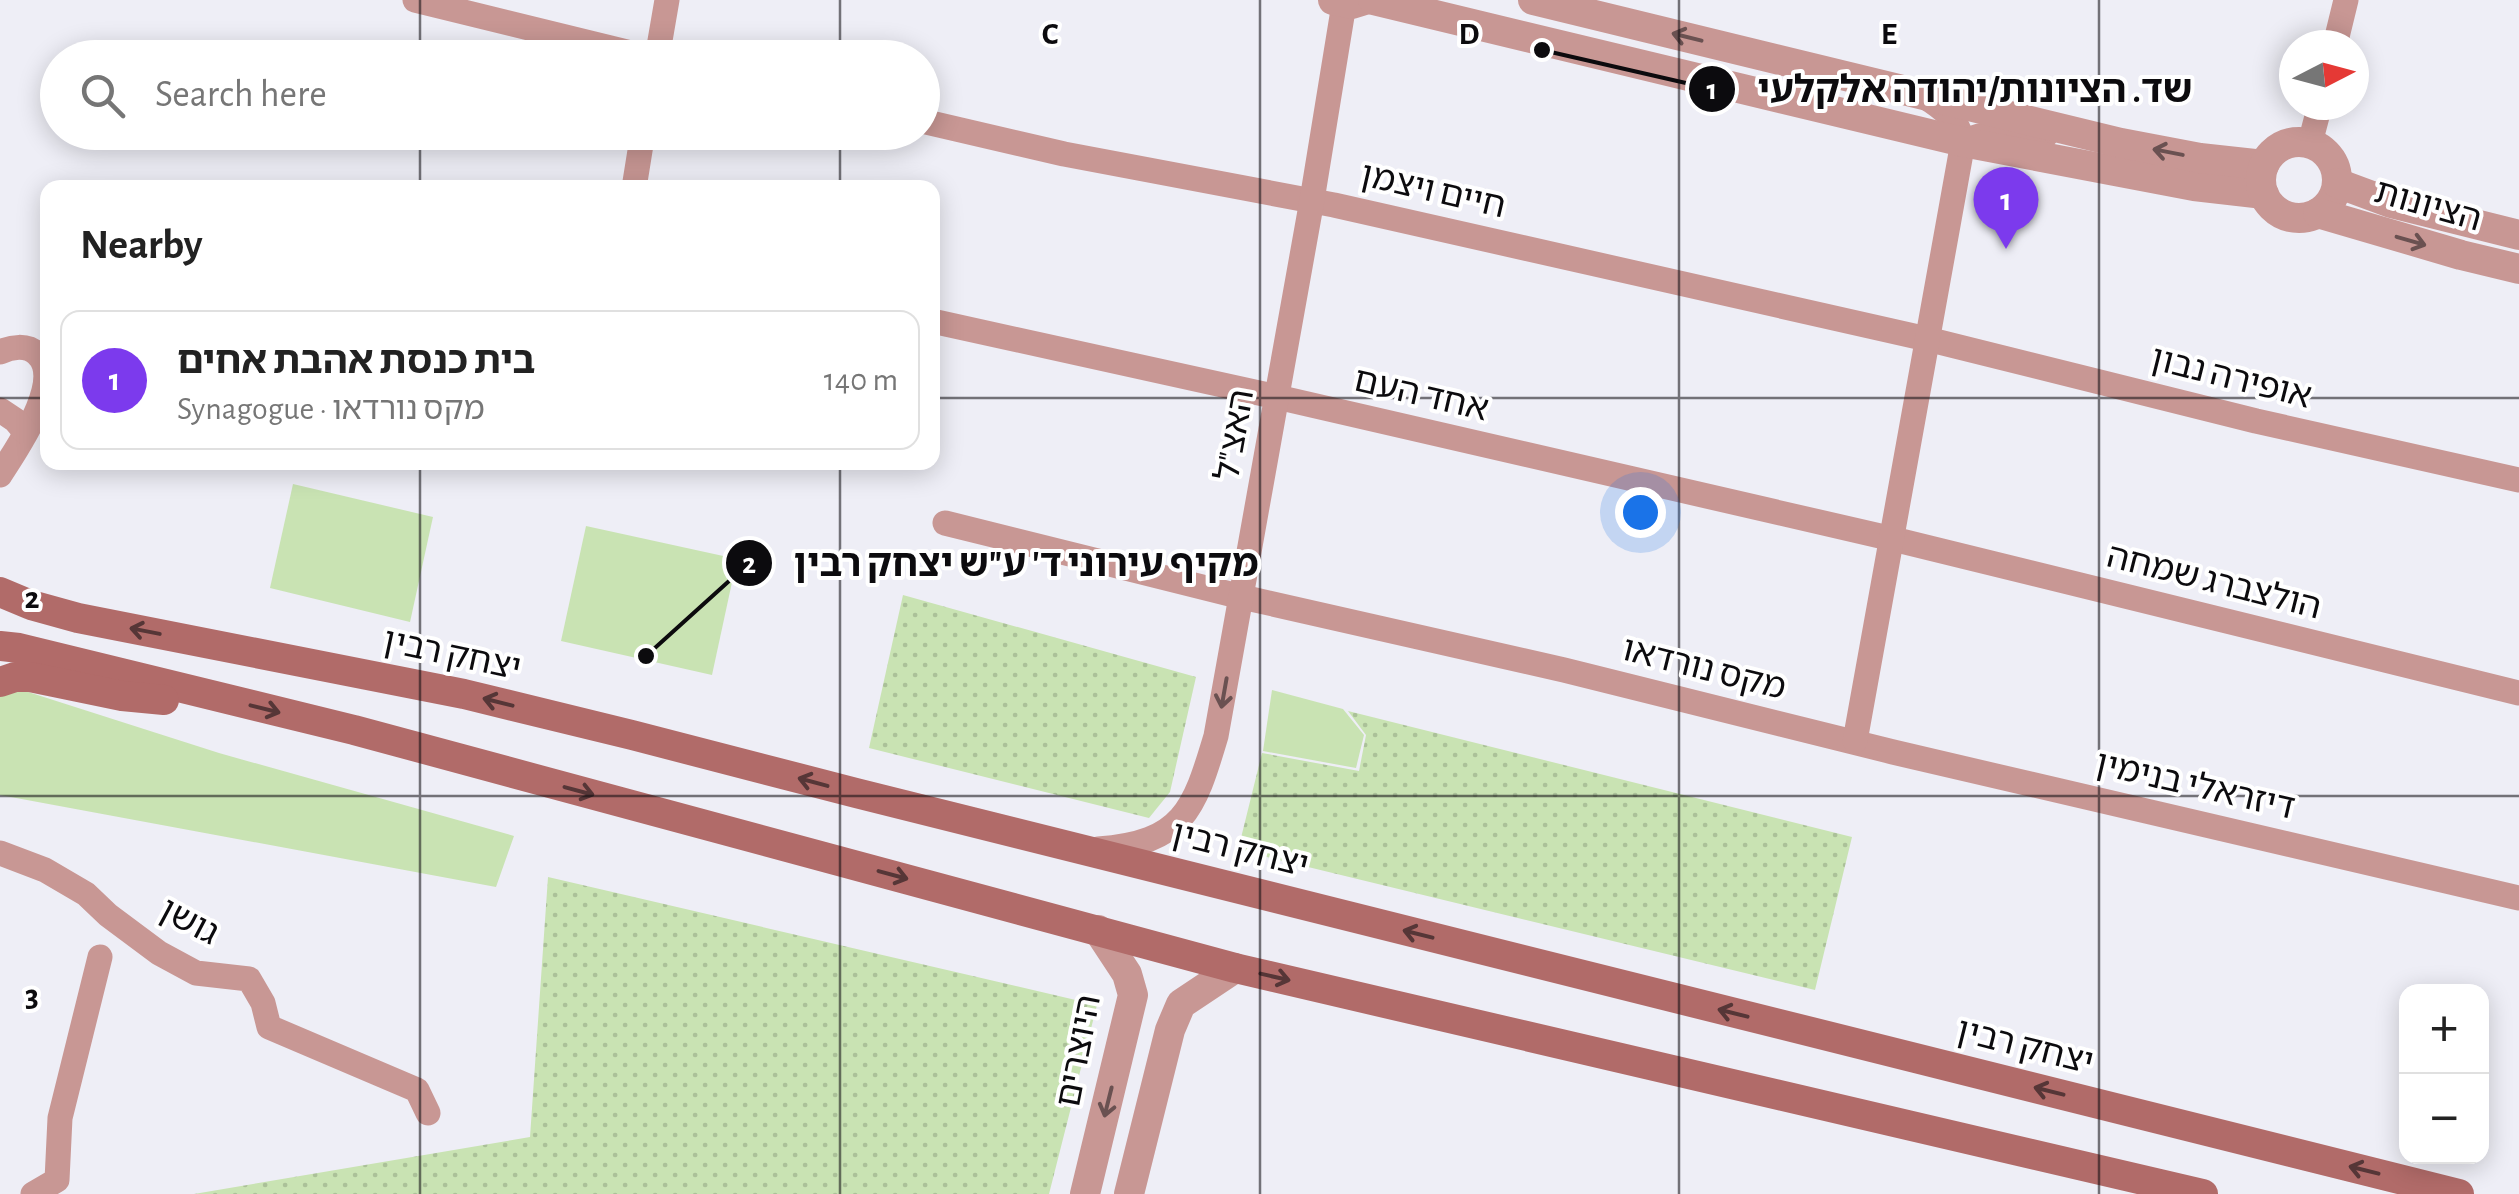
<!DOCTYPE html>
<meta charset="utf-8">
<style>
:root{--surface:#fff;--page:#f6f6f6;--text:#222;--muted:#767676;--line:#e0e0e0;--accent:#7c3aed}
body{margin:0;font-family:"Alegreya Sans","Noto Sans Hebrew",sans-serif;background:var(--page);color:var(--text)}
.controls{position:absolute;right:30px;bottom:30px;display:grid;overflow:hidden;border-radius:20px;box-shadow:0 5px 25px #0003}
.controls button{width:90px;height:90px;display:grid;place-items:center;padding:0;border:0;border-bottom:2px solid var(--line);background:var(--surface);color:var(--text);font:50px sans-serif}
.compass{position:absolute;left:2279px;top:30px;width:90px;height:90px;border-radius:50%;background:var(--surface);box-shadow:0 5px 25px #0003;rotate:84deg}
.you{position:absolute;left:1640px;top:512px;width:35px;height:35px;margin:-25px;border:8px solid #fff;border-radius:50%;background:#1a73e8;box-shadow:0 0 0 15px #1a73e833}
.badge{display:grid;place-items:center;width:65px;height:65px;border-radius:50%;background:var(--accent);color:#fff;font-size:32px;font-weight:700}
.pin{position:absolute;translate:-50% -82px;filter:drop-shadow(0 2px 5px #0008)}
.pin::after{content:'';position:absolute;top:52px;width:35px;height:30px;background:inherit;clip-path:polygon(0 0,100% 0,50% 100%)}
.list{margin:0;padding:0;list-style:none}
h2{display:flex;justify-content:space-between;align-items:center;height:130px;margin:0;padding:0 40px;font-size:42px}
h2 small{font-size:32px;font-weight:400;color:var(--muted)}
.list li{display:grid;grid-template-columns:65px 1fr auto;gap:30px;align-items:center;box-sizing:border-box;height:140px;margin:0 20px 20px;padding:0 20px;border:2px solid var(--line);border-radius:20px}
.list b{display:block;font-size:38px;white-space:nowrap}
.list p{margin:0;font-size:32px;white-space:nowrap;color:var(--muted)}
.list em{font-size:32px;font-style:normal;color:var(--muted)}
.icon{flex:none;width:55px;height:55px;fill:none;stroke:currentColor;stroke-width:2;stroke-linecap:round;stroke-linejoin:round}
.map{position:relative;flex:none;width:2519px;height:1194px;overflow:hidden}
.search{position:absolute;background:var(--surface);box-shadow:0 5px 25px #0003;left:40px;top:40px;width:900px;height:110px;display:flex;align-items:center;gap:25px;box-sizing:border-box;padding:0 35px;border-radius:55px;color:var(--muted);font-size:38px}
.panel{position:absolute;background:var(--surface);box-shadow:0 5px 25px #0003;left:40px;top:180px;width:900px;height:290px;border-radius:20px}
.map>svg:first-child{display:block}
.grass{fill:url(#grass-dots)}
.park{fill:#c9e3b3}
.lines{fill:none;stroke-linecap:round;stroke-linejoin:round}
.minor{stroke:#c89794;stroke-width:25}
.tertiary{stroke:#c89794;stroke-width:30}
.secondary{stroke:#b16b69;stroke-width:30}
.oneway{stroke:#6a5151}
.oneway2{stroke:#563637}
.grid{fill:none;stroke:#0c0b0e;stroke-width:2.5;stroke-opacity:0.55}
.labels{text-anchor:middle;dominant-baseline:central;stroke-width:8;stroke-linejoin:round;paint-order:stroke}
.street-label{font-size:35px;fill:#0c0b0e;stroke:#fff}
.grid-label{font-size:32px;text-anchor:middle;font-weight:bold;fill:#0c0b0e;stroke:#fff;stroke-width:8;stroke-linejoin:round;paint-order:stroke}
.leader{fill:none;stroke:#0c0b0e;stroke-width:4}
.callout-dot{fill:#0c0b0e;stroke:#fff;stroke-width:4}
.mark-label{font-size:30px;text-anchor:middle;font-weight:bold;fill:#fff}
.callout-label{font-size:38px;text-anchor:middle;font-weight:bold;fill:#0c0b0e;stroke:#fff;stroke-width:8;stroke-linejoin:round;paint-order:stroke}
</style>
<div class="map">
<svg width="2519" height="1194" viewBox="0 0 2519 1194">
<defs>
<pattern id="grass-dots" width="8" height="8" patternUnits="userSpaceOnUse" patternTransform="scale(2.5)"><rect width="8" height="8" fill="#c9e3b3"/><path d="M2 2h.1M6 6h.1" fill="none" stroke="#abc199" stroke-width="1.8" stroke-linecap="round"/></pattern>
</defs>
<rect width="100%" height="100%" fill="#eeeef6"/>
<g class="grass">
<path d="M903,595L1196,677L1170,792L1149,818L869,748Z"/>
<path d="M1348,711L1852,837L1815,990L1238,850L1262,753L1359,771L1366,735Z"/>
<path d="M548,877L1097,1005L1049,1194H194L530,1137Z"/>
</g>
<g class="park">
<path d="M293,484L433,517L410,622L270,588Z"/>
<path d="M586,526L737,559L712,675L561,641Z"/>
<path d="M0,683L219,753L514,836L496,887L0,795Z"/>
<path d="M1272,690L1343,709L1364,735L1356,768L1263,751Z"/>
</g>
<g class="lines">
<g class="minor">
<path d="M415,0L651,58"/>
<path d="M2335,45L2346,0"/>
<path d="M657,58L667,0"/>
<path d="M922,121L1064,154L1334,205L1927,339L2256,421L2519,480"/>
<path d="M1963,142C1991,129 2016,133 2046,135"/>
<path d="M2310,143L2320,105"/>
<path d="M634,188L643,132"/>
<path d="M932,321L1277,397L1893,539L2519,693"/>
<path d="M0,352C11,347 27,344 37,354C66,380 15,451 0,475"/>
<path d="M0,410L15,420L25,432"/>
<path d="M945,523L1242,597L1564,670L1893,752L2519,898"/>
<path d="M1855,741L1963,142C1958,120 1944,109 1925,97"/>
<path d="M1098,849C1183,843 1194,810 1216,736L1312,200L1344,4"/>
<path d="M0,853L45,870L86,894L108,915L159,953L196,973L249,979L263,1003L269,1027L417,1090L428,1113"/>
<path d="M33,1194L57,1180L60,1118L100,957"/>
</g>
<g class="tertiary">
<path d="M1333,0L1352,4L1365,0"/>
<path d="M1373,0L1963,142L2194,186L2264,194"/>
<path d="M1533,0L2121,143L2200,158L2264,165"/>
<circle cx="2299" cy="180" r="38"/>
<path d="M2337,183L2391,203L2519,235"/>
<path d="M2318,213L2461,255L2519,269"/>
<path d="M1085,1194L1133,995L1127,974L1098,930"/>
<path d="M1129,1194L1170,1030L1181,1004L1235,968"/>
</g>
<g class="secondary">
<path d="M0,592L31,605L78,618L464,694L632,735L856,793L2459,1194"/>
<path d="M0,646L19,648L354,730L1235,968L2203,1194"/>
<path d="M0,682L15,677H30L122,696L164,700"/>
</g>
</g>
<defs><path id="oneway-shaft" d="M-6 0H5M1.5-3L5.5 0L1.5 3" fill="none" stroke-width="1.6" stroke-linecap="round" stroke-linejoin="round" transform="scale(2.5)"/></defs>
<g class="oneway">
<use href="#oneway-shaft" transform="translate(1687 37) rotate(-166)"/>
<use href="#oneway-shaft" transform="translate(2168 152) rotate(-169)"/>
<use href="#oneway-shaft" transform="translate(2411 241) rotate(16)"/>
<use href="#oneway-shaft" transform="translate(1224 693) rotate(100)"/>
<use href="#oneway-shaft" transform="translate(1108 1102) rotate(104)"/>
</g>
<g class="oneway2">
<use href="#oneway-shaft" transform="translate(145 631) rotate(-169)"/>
<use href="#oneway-shaft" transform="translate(498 702) rotate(-166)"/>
<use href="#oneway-shaft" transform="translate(265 709) rotate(14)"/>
<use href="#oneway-shaft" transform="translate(813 782) rotate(-165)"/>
<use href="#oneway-shaft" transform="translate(579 791) rotate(15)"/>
<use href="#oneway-shaft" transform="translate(893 875) rotate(15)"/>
<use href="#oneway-shaft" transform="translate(1418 934) rotate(-166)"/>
<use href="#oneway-shaft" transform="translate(1275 977) rotate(13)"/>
<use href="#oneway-shaft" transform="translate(1733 1013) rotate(-166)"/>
<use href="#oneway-shaft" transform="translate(2049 1091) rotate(-166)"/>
<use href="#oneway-shaft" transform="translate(2364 1170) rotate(-166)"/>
</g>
<path class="grid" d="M420,0V58M840,0V58M1260,0V1194M1679,0V1194M2099,0V1194M420,132V188M840,132V188M0,398H48M932,398H2519M420,462V1194M840,462V1194M0,796H2519"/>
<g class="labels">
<g class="street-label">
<text transform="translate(1433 191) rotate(13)">חיים ויצמן</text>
<text transform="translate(2428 206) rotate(16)">הציונות</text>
<text transform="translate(2231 378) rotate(14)">אופירה נבון</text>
<text transform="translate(1421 395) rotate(13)">אחד העם</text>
<text transform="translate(1235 435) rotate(-80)">האצ"ל</text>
<text transform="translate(2214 582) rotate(14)">הולצברג שמחה</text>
<text transform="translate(452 655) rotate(12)">יצחק רבין</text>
<text transform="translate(1704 669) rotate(14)">מקס נורדאו</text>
<text transform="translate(2195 786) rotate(13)">דיזראלי בנימין</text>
<text transform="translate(1240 850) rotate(14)">יצחק רבין</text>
<text transform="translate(189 922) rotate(28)">גושן</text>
<text transform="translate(2025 1047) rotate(14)">יצחק רבין</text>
<text transform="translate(1079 1051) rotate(-79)">היוצרים</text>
</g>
</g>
<g class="grid-label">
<text x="1050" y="44">C</text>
<text x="1469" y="44">D</text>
<text x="1889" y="44">E</text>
<text x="32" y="608">2</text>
<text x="32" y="1006">3</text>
</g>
<path class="leader" d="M1542 50L1712 89M646 656L749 563"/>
<g class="callout-dot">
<circle cx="1542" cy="50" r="10"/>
<circle cx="646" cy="656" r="10"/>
<circle cx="1712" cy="89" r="25"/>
<circle cx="749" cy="563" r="25"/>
</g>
<g class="mark-label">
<text x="1712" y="99">1</text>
<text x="749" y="573">2</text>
</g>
<g class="callout-label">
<text x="1975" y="102">שד. הציונות/יהודה אלקלעי</text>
<text x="1026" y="576">מקיף עירוני ד' ע"ש יצחק רבין</text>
</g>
</svg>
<div class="controls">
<button>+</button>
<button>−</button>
</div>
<svg class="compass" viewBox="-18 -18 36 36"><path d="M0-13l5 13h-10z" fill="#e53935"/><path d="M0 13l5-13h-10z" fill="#767676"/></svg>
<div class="you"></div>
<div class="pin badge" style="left:2006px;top:249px">1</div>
<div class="search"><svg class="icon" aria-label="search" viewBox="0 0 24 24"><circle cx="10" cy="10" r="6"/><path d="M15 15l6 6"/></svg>Search here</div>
<section class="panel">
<h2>Nearby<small></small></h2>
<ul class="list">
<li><span class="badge">1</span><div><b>בית כנסת אהבת אחים</b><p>Synagogue · מקס נורדאו</p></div><em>140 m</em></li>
</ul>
</section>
</div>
